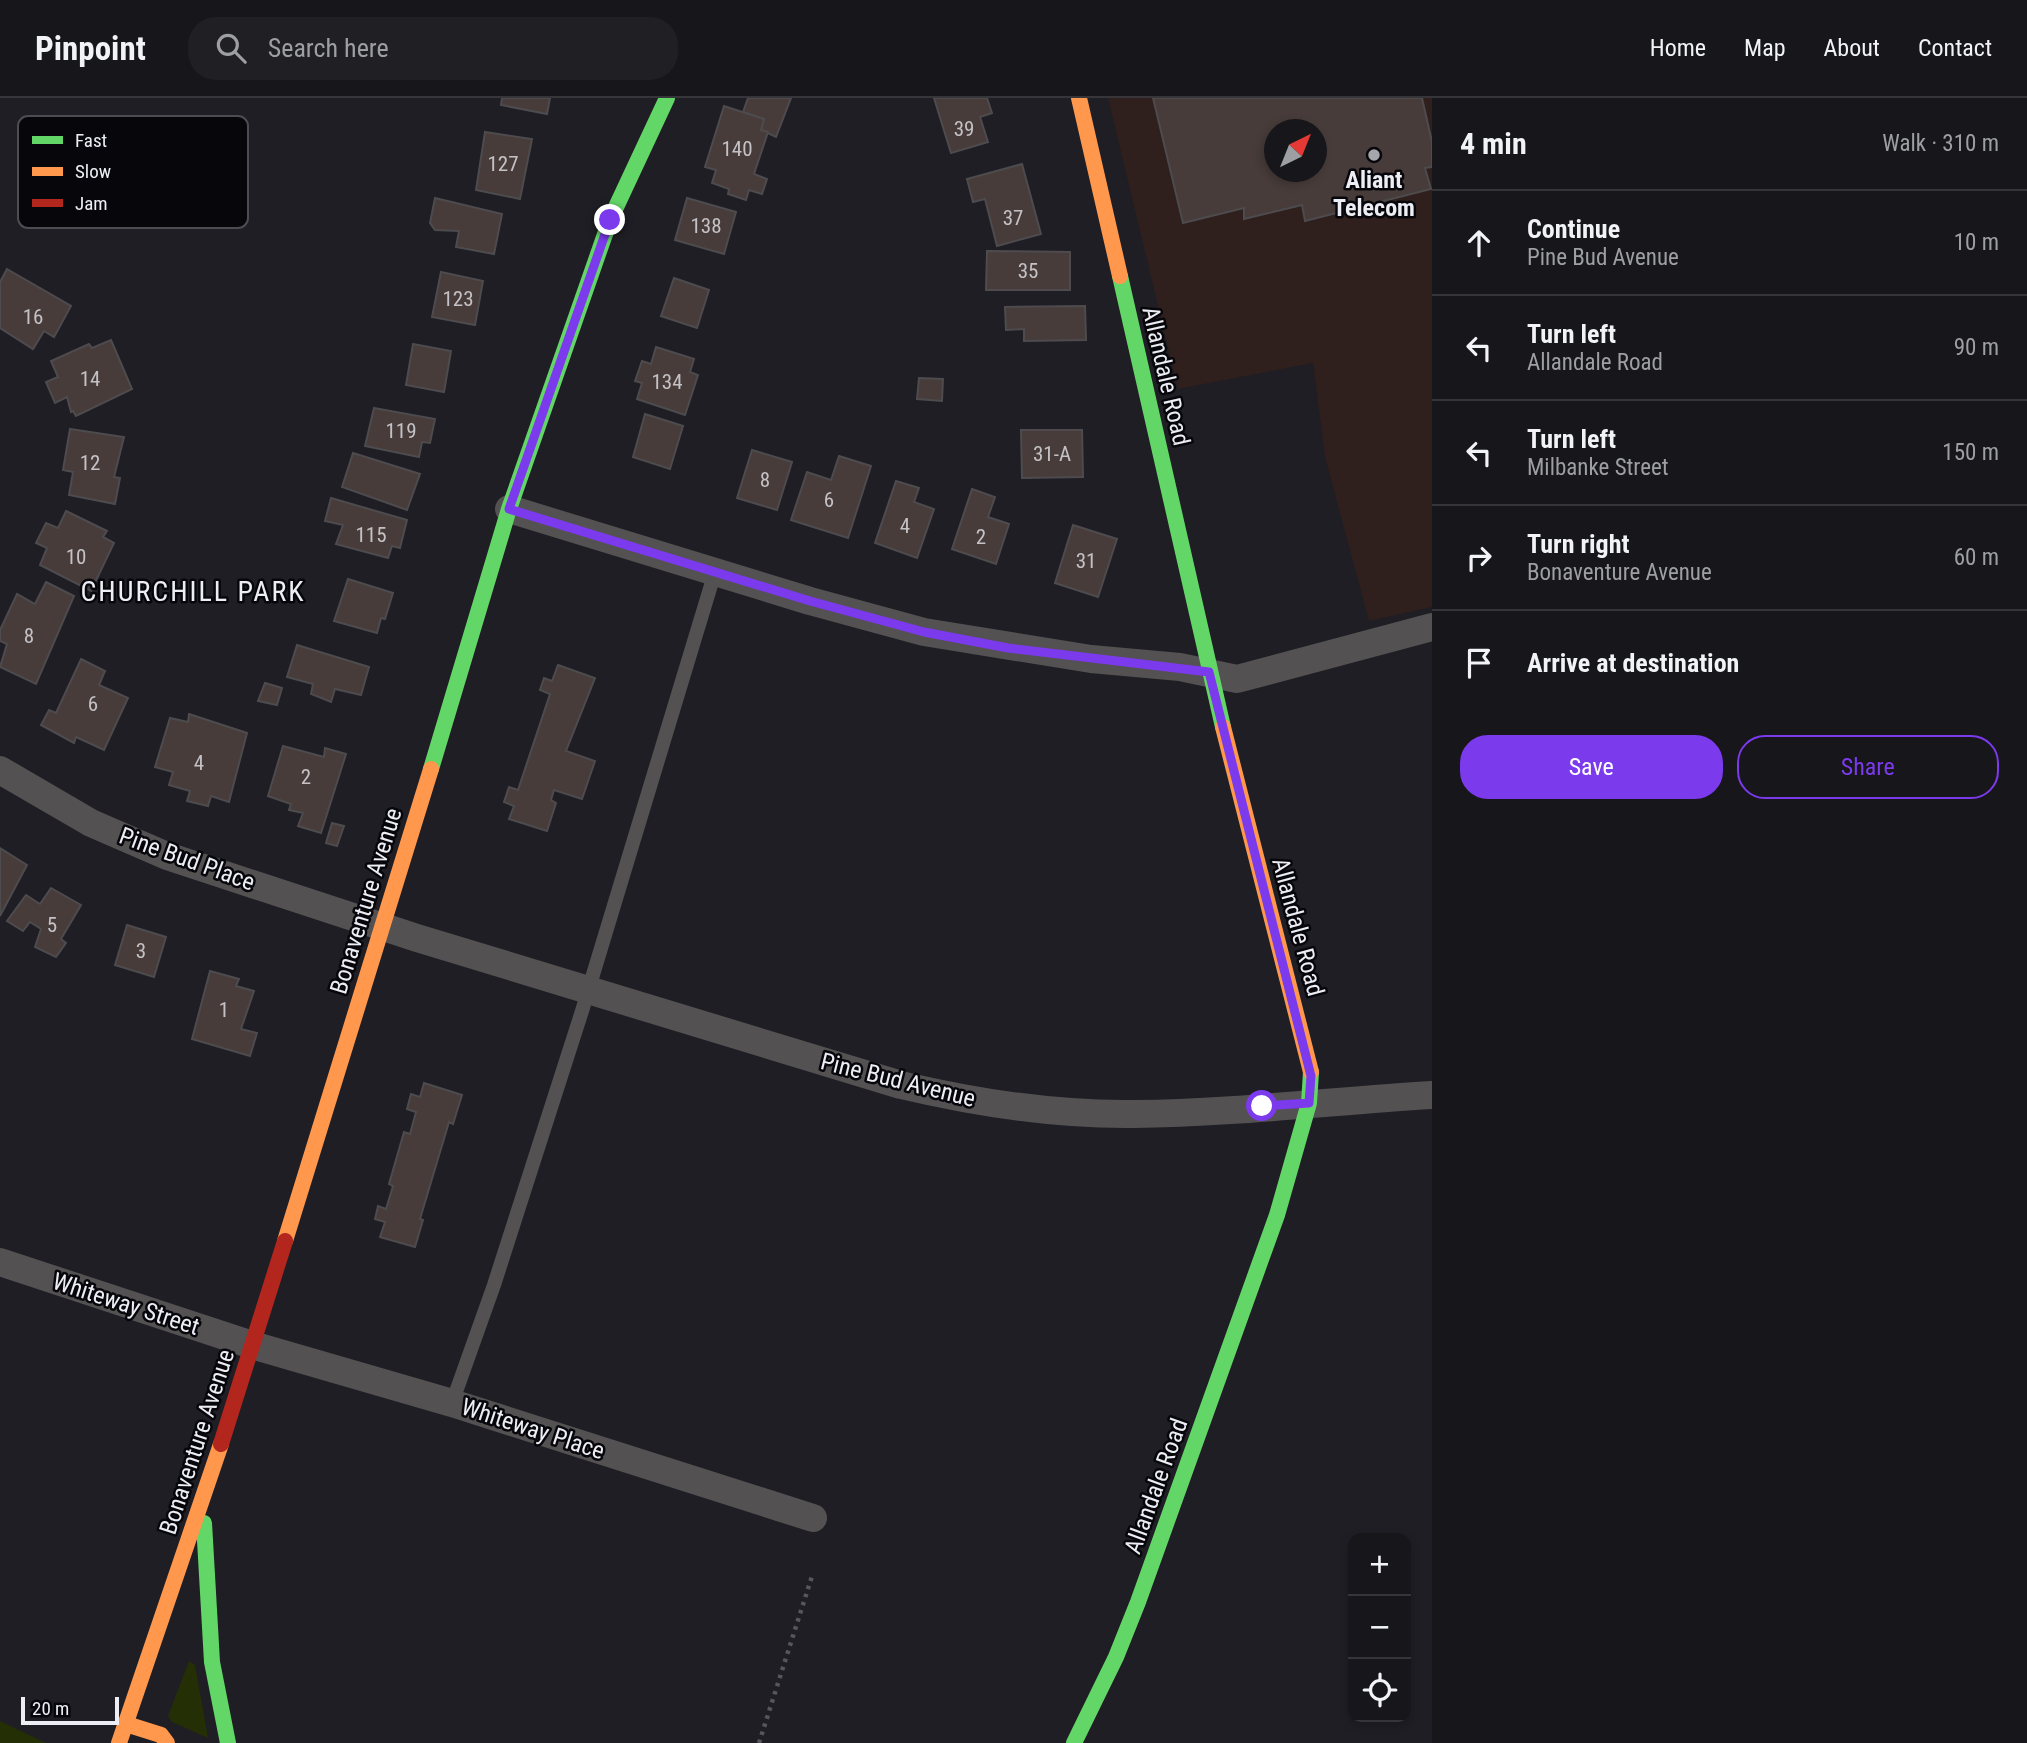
<!DOCTYPE html>
<meta charset="utf-8">
<style>
:root{--surface:#16161b;--page:#1f1f24;--text:#f1f3f6;--muted:#9e9fa3;--line:#35353a;--accent:#7c3aed}
body{margin:0;font-family:"Roboto Condensed",sans-serif;background:var(--page);color:var(--text)}
.controls{position:absolute;right:21px;bottom:21px;display:grid;overflow:hidden;border-radius:14px;box-shadow:0 4px 10px #0003}
.controls button{width:63px;height:63px;display:grid;place-items:center;padding:0;border:0;border-bottom:2px solid var(--line);background:var(--surface);color:var(--text);font:35px sans-serif}
.compass{position:absolute;left:1264px;top:21px;width:63px;height:63px;border-radius:50%;background:var(--surface);box-shadow:0 4px 10px #0003;rotate:43deg}
.scale{position:absolute;left:21px;bottom:18px;width:98px;box-sizing:border-box;padding-left:7px;border:4px solid #edeef5;border-top:0;font-size:19px;line-height:24px;white-space:nowrap;color:#edeef5;-webkit-text-stroke:5px #07070b;paint-order:stroke}
.stop{position:absolute;width:21px;height:21px;margin:-16px;border:5px solid #7c3aed;border-radius:50%;background:#fff}
.stop.end{background:#7c3aed;border-color:#fff;box-shadow:0 2px 7px #0008}
.list{margin:0;padding:0;list-style:none}
h2{display:flex;justify-content:space-between;align-items:center;height:91px;margin:0;padding:0 28px;font-size:30px}
h2 small{font-size:23px;font-weight:400;color:var(--muted)}
.list li{display:grid;grid-template-columns:46px 1fr auto;gap:21px;align-items:center;box-sizing:border-box;height:105px;padding:0 28px;border-top:2px solid var(--line)}
.list b{display:block;font-size:26px;white-space:nowrap}
.list p{margin:0;font-size:23px;white-space:nowrap;color:var(--muted)}
.list em{font-size:23px;font-style:normal;color:var(--muted)}
.actions{display:flex;gap:14px;padding:21px 28px}
.actions a{flex:1;padding:16px 0;border:2px solid var(--accent);border-radius:28px;text-align:center;font-size:24px;color:var(--accent)}
.actions .main{background:var(--accent);color:#fff}
.icon{flex:none;width:38px;height:38px;fill:none;stroke:currentColor;stroke-width:2;stroke-linecap:round;stroke-linejoin:round}
.map{position:relative;flex:none;width:1432px;height:1645px;overflow:hidden}
header{display:flex;align-items:center;gap:42px;box-sizing:border-box;height:98px;padding:0 35px;background:var(--surface);border-bottom:2px solid var(--line)}
header strong{font-size:33px}
nav{display:flex;gap:38px;margin-inline-start:auto;font-size:24px}
.search{width:490px;height:63px;background:var(--page);display:flex;align-items:center;gap:18px;box-sizing:border-box;padding:0 24px;border-radius:28px;color:var(--muted);font-size:26px}
main{display:flex}
aside{flex:1;background:var(--surface)}
.map>svg:first-child{display:block}
.commercial{fill:#2f1f1d;fill-rule:evenodd}
.green{fill:#242f05}
.building{fill:#473c3a;stroke:#4d4b4e;stroke-width:2;fill-rule:evenodd}
.lines{fill:none;stroke-linecap:round;stroke-linejoin:round}
.path{stroke:#575658;stroke-width:4.5;stroke-dasharray:3.5 5;stroke-linecap:butt}
.lane{stroke:#535151;stroke-width:14}
.street{stroke:#535151;stroke-width:28}
.fast{stroke:#63d668;stroke-width:16}
.slow{stroke:#ff974d;stroke-width:16}
.jam{stroke:#b3261e;stroke-width:16}
.route{stroke:#7c3aed;stroke-width:9}
.poi-dot{fill:#a5a5ac;stroke:#07070b;stroke-width:2.5}
.labels{text-anchor:middle;dominant-baseline:central;stroke-width:5;stroke-linejoin:round;paint-order:stroke}
.number-label{font-size:21px;fill:#c4c2c6}
.poi-label{font-size:24px;font-weight:bold;fill:#edeef5;stroke:#07070b}
.street-label{font-size:24px;fill:#edeef5;stroke:#07070b}
.quarter-label{font-size:28px;letter-spacing:2px;fill:#edeef5;stroke:#07070b}
.key{fill:#07070b;stroke:#4c4c51;stroke-width:2}
.key-label{font-size:19px;fill:#edeef5}
</style>
<header>
<strong>Pinpoint</strong>
<div class="search"><svg class="icon" aria-label="search" viewBox="0 0 24 24"><circle cx="10" cy="10" r="6"/><path d="M15 15l6 6"/></svg>Search here</div>
<nav><a>Home</a><a>Map</a><a>About</a><a>Contact</a></nav>
</header>
<main>
<div class="map">
<svg width="1432" height="1645" viewBox="0 0 1432 1645">
<rect width="100%" height="100%" fill="#1e1e24"/>
<path class="commercial" d="M1108,0H1432V509L1369,523L1325,359L1313,265L1178,291ZM1274,32H1316V74H1274Z"/>
<g class="green">
<path d="M189,1563L195,1567L208,1640L172,1624L168,1618Z"/>
<path d="M0,1623L46,1645H0Z"/>
</g>
<g class="building">
<path d="M502,0H550L547,16L501,7Z"/>
<path d="M748,0H791L776,39L761,32L764,21L743,14Z"/>
<path d="M934,0H987L992,15L980,19L988,44L951,55Z"/>
<path d="M1153,0H1422L1432,44V69L1425,70L1431,91L1305,123L1302,107L1244,121V110L1183,125ZM1274,32H1316V74H1274Z"/>
<path d="M724,8L764,21L761,32L768,34L754,76L767,81L762,96L749,92L746,102L728,96L729,91L712,85L716,72L705,69Z"/>
<path d="M485,34L532,41L520,101L476,92Z"/>
<path d="M1022,66L1041,136L997,148L985,101L973,104L967,81Z"/>
<path d="M435,100L502,116L494,156L456,149L459,133L435,132L430,125Z"/>
<path d="M687,100L736,114L724,156L675,142Z"/>
<path d="M987,153L1070,154V192H986Z"/>
<path d="M7,171L71,208L54,239L44,233L33,251L0,230V184Z"/>
<path d="M441,174L483,183L475,227L432,219Z"/>
<path d="M674,180L709,192L697,230L661,218Z"/>
<path d="M1085,208L1086,242L1024,243V231L1006,232L1005,209Z"/>
<path d="M111,242L132,291L76,318L73,313L71,314L67,299L55,305L46,284L58,279L51,263L89,246L92,250Z"/>
<path d="M413,246L451,253L444,294L406,287Z"/>
<path d="M656,249L694,261L690,274L698,277L685,317L637,301L642,285L635,283L642,263L651,266Z"/>
<path d="M919,280L943,281L942,303L917,301Z"/>
<path d="M374,310L435,321L430,345L422,344L419,359L365,348Z"/>
<path d="M645,316L683,328L670,371L633,359Z"/>
<path d="M70,331L124,339L114,379L120,380L115,406L69,397L73,374L63,372Z"/>
<path d="M1021,332H1082L1083,379L1022,380Z"/>
<path d="M752,352L792,364L777,412L737,400Z"/>
<path d="M353,355L420,376L407,412L342,389Z"/>
<path d="M839,358L871,368L848,440L791,422L807,374L831,382Z"/>
<path d="M896,383L919,390L914,404L934,411L917,460L875,445Z"/>
<path d="M972,391L995,399L988,419L1009,426L996,466L952,451Z"/>
<path d="M331,400L407,422L400,450L392,448L388,460L336,446L343,427L325,423Z"/>
<path d="M66,413L107,433L103,439L114,445L91,493L40,467L47,450L36,445L46,425L58,430Z"/>
<path d="M1073,427L1117,441L1098,499L1055,485Z"/>
<path d="M348,481L393,495L385,521L381,520L377,535L334,523Z"/>
<path d="M46,484L74,498L36,586L0,569L7,546L0,543V532L17,496L35,506Z"/>
<path d="M297,547L369,569L361,597L335,591L331,604L311,596L313,586L287,579Z"/>
<path d="M81,561L105,573L99,587L128,600L104,652L76,639L74,645L41,627L49,612L56,615Z"/>
<path d="M558,567L595,580L566,653L595,663L582,701L554,692L551,702L556,705L547,733L509,721L514,708L504,704L509,689L518,692L550,596L540,592L544,580L552,583Z"/>
<path d="M265,585L282,590L277,607L258,603Z"/>
<path d="M189,616L247,635L229,704L211,698L208,708L187,703L190,693L169,687L173,674L155,669L170,620L188,624Z"/>
<path d="M283,648L324,659L325,650L346,656L321,735L298,728L303,715L289,712L291,706L268,698Z"/>
<path d="M332,725L344,728L337,748L326,745Z"/>
<path d="M0,750L27,767L0,818Z"/>
<path d="M51,790L81,807L61,841L66,845L56,859L35,849L41,831L30,824L23,833L7,823L26,797L40,806Z"/>
<path d="M127,827L166,839L154,879L115,867Z"/>
<path d="M210,873L239,881L236,888L254,893L241,931L257,935L250,958L192,941Z"/>
<path d="M424,985L462,997L453,1026L449,1024L420,1121L423,1122L415,1149L380,1139L385,1124L375,1121L378,1108L386,1111L393,1088L389,1086L404,1034L410,1036L416,1014L407,1011L411,996L420,999Z"/>
</g>
<g class="lines">
<path class="path" d="M759,1645L813,1475"/>
<path class="lane" d="M452,1305L494,1187L582,913L715,474"/>
<g class="street">
<path d="M509,411L810,503L924,534L1091,561L1180,569L1237,581L1432,529"/>
<path d="M0,672L91,725L167,758L417,840L901,987C977,1005 1056,1017 1134,1016C1233,1015 1333,1003 1432,997"/>
<path d="M0,1164L252,1247L452,1305L813,1420"/>
</g>
<g class="fast">
<path d="M1120,178L1223,629"/>
<path d="M431,671L509,411L610,122L667,0"/>
<path d="M204,1425L212,1564L228,1645"/>
<path d="M1074,1645L1116,1559L1138,1504L1277,1117L1309,1005L1311,974"/>
</g>
<g class="slow">
<path d="M1079,0L1120,178"/>
<path d="M1223,629L1311,974"/>
<path d="M285,1143L431,671"/>
<path d="M126,1626L161,1637L167,1645"/>
<path d="M119,1645L221,1346"/>
</g>
<path class="jam" d="M221,1346L285,1143"/>
</g>
<g class="lines">
<path class="route" d="M610,122L509,411L810,503L924,534L1008,550L1209,574L1311,978L1309,1005L1262,1008"/>
</g>
<circle class="poi-dot" cx="1374" cy="57" r="7"/>
<g class="labels">
<g class="number-label">
<text x="964" y="31">39</text>
<text x="737" y="51">140</text>
<text x="503" y="66">127</text>
<text x="1013" y="120">37</text>
<text x="706" y="128">138</text>
<text x="1028" y="173">35</text>
<text x="458" y="201">123</text>
<text x="33" y="219">16</text>
<text x="90" y="281">14</text>
<text x="667" y="284">134</text>
<text x="401" y="333">119</text>
<text x="1052" y="356">31-A</text>
<text x="90" y="365">12</text>
<text x="765" y="382">8</text>
<text x="829" y="402">6</text>
<text x="905" y="428">4</text>
<text x="371" y="437">115</text>
<text x="981" y="439">2</text>
<text x="76" y="459">10</text>
<text x="1086" y="463">31</text>
<text x="29" y="538">8</text>
<text x="93" y="606">6</text>
<text x="199" y="665">4</text>
<text x="306" y="679">2</text>
<text x="52" y="827">5</text>
<text x="141" y="853">3</text>
<text x="224" y="912">1</text>
</g>
<g class="poi-label">
<text x="1374" y="82">Aliant<tspan x="1374" dy="28">Telecom</tspan></text>
</g>
<g class="street-label">
<text transform="translate(1166 278) rotate(77)">Allandale Road</text>
<text transform="translate(187 761) rotate(20)">Pine Bud Place</text>
<text transform="translate(366 803) rotate(-73)">Bonaventure Avenue</text>
<text transform="translate(1298 829) rotate(75)">Allandale Road</text>
<text transform="translate(898 982) rotate(14)">Pine Bud Avenue</text>
<text transform="translate(126 1206) rotate(18)">Whiteway Street</text>
<text transform="translate(533 1331) rotate(18)">Whiteway Place</text>
<text transform="translate(197 1344) rotate(-72)">Bonaventure Avenue</text>
<text transform="translate(1156 1388) rotate(-70)">Allandale Road</text>
</g>
<g class="quarter-label">
<text x="193" y="493">CHURCHILL PARK</text>
</g>
</g>
<rect x="18" y="18" width="230" height="112" rx="10" class="key"/>
<rect x="32" y="38" width="31" height="8" fill="#63d668"/>
<rect x="32" y="69" width="31" height="9" fill="#ff974d"/>
<rect x="32" y="101" width="31" height="8" fill="#b3261e"/>
<g class="key-label">
<text x="75" y="49">Fast</text>
<text x="75" y="80">Slow</text>
<text x="75" y="112">Jam</text>
</g>
</svg>
<div class="controls">
<button>+</button>
<button>−</button>
<button><svg class="icon" aria-label="locate" viewBox="0 0 24 24"><circle cx="12" cy="12" r="6"/><path d="M12 2v4M12 18v4M2 12h4M18 12h4"/></svg></button>
</div>
<svg class="compass" viewBox="-18 -18 36 36"><path d="M0-13l5 13h-10z" fill="#e53935"/><path d="M0 13l5-13h-10z" fill="#9e9fa3"/></svg>
<div class="scale">20 m</div>
<div class="stop" style="left:1262px;top:1008px"></div>
<div class="stop end" style="left:610px;top:122px"></div>
</div>
<aside>
<h2>4 min<small>Walk · 310 m</small></h2>
<ul class="list">
<li><svg class="icon" aria-label="ahead" viewBox="0 0 24 24"><path d="M12 20V5M6 11l6-6 6 6"/></svg><div><b>Continue</b><p>Pine Bud Avenue</p></div><em>10 m</em></li>
<li><svg class="icon" aria-label="left" viewBox="0 0 24 24"><path d="M17 20v-9H6M10 6l-5 5 5 5"/></svg><div><b>Turn left</b><p>Allandale Road</p></div><em>90 m</em></li>
<li><svg class="icon" aria-label="left" viewBox="0 0 24 24"><path d="M17 20v-9H6M10 6l-5 5 5 5"/></svg><div><b>Turn left</b><p>Milbanke Street</p></div><em>150 m</em></li>
<li><svg class="icon" aria-label="right" viewBox="0 0 24 24"><path d="M7 20v-9h11M14 6l5 5-5 5"/></svg><div><b>Turn right</b><p>Bonaventure Avenue</p></div><em>60 m</em></li>
<li><svg class="icon" aria-label="arrive" viewBox="0 0 24 24"><path d="M6 21V4h12l-3 4 3 4H6"/></svg><div><b>Arrive at destination</b></div></li>
</ul>
<div class="actions"><a class="main">Save</a><a>Share</a></div>
</aside>
</main>
